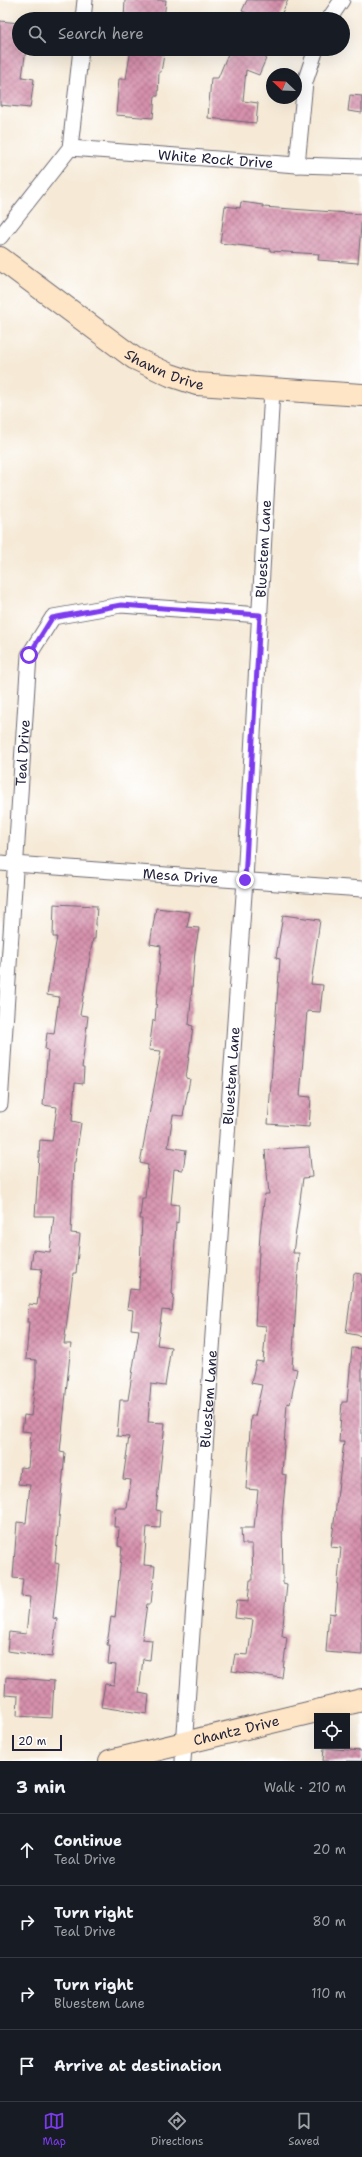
<!DOCTYPE html>
<meta charset="utf-8">
<style>
:root{--surface:#171b24;--page:#20242c;--text:#f1f3f6;--muted:#9ea1a6;--line:#363941;--accent:#7c3aed}
body{margin:0;font-family:"Shantell Sans",sans-serif;background:var(--page);color:var(--text)}
.controls{position:absolute;right:12px;bottom:12px;display:grid;overflow:hidden;border-radius:0px;box-shadow:0 4px 16px #0002}
.controls button{width:36px;height:36px;display:grid;place-items:center;padding:0;border:0;border-bottom:1px solid var(--line);background:var(--surface);color:var(--text);font:20px sans-serif}
.compass{position:absolute;left:266px;top:68px;width:36px;height:36px;border-radius:50%;background:var(--surface);box-shadow:0 4px 16px #0002;rotate:293deg}
.scale{position:absolute;left:12px;bottom:10px;width:50px;box-sizing:border-box;padding-left:4px;border:2px solid #22223b;border-top:0;font-size:11px;line-height:14px;white-space:nowrap;color:#22223b;-webkit-text-stroke:3px #fff;paint-order:stroke}
.stop{position:absolute;width:12px;height:12px;margin:-9px;border:3px solid #7c3aed;border-radius:50%;background:#fff}
.stop.end{background:#7c3aed;border-color:#fff;box-shadow:0 1px 4px #0008}
.list{margin:0;padding:0;list-style:none}
h2{display:flex;justify-content:space-between;align-items:center;height:52px;margin:0;padding:0 16px;font-size:17px}
h2 small{font-size:13px;font-weight:400;color:var(--muted)}
.list li{display:grid;grid-template-columns:26px 1fr auto;gap:12px;align-items:center;box-sizing:border-box;height:72px;padding:0 16px;border-top:1px solid var(--line)}
.list b{display:block;font-size:15px;white-space:nowrap}
.list p{margin:0;font-size:13px;white-space:nowrap;color:var(--muted)}
.list em{font-size:13px;font-style:normal;color:var(--muted)}
.icon{flex:none;width:22px;height:22px;fill:none;stroke:currentColor;stroke-width:2;stroke-linecap:round;stroke-linejoin:round}
.map{position:relative;flex:none;width:362px;height:1761px;overflow:hidden}
.search{position:absolute;background:var(--surface);box-shadow:0 4px 16px #0002;left:12px;right:12px;top:12px;height:44px;display:flex;align-items:center;gap:10px;box-sizing:border-box;padding:0 14px;border-radius:22px;color:var(--muted);font-size:15px}
.sheet{height:340px;background:var(--surface)}
nav{display:flex;justify-content:space-around;align-items:center;box-sizing:border-box;height:56px;border-top:1px solid var(--line);background:var(--surface);font-size:11px;color:var(--muted)}
nav a{display:grid;justify-items:center;gap:2px}
nav .on{color:var(--accent)}
.map>svg:first-child{display:block}
.building{fill:url(#building-cross-hatch)}
.lines{fill:none;stroke-linecap:round;stroke-linejoin:round}
.street-casing{stroke:#6c6872;stroke-width:17}
.secondary-casing{stroke:#6c6872;stroke-width:24}
.street{stroke:#fff;stroke-width:15}
.secondary{stroke:#fee5c5;stroke-width:22}
.route{stroke:#7c3aed;stroke-width:5}
.labels{text-anchor:middle;dominant-baseline:central;stroke-width:4;stroke-linejoin:round;paint-order:stroke}
.street-label{font-size:14px;fill:#22223b;stroke:#fff}
</style>
<div class="map">
<svg width="362" height="1761" viewBox="0 0 362 1761">
<defs>
<pattern id="building-cross-hatch" width="8" height="8" patternUnits="userSpaceOnUse"><rect width="8" height="8" fill="#d590ab"/><path d="M0 0l8 8M0 8l8-8" fill="none" stroke="#ac758c"/></pattern>
</defs>
<rect width="100%" height="100%" fill="#fff"/>
<filter id="ink" filterUnits="userSpaceOnUse"><feTurbulence type="fractalNoise" baseFrequency=".025" numOctaves="2"/><feDisplacementMap in="SourceGraphic" scale="8" xChannelSelector="R" yChannelSelector="G"/><feConvolveMatrix kernelMatrix="1 2 1 2 8 2 1 2 1" color-interpolation-filters="sRGB"/></filter>
<filter id="wash" filterUnits="userSpaceOnUse"><feTurbulence type="fractalNoise" baseFrequency=".012" numOctaves="4" result="noise"/><feDisplacementMap in="SourceGraphic" scale="16" xChannelSelector="R" yChannelSelector="G"/><feGaussianBlur stdDeviation="0.9" result="paint"/><feColorMatrix in="noise" values="0 0 0 0 0 0 0 0 0 0 0 0 0 0 0 0 0 1.4 0 .05"/><feComposite in="paint" operator="in"/></filter>
<g filter="url(#wash)">
<rect width="100%" height="100%" fill="#f6ead7"/>
<g id="blocks">
<g class="building">
<path d="M125,0H166L164,19H124Z"/>
<path d="M247,0H288L279,19H259L242,11Z"/>
<path d="M0,21L19,23V49H26L22,77L34,79L30,108L0,105Z"/>
<path d="M131,49H165L161,72H159L158,96H155L153,118L116,115L119,79H126Z"/>
<path d="M230,49H270L259,75L246,70L243,101L258,103L256,123L208,118L211,78H218Z"/>
<path d="M350,95L362,96V113L348,111Z"/>
<path d="M241,202L263,205V207L362,214L358,263L318,260L319,254L270,251V249L220,243L225,206L240,208Z"/>
<path d="M54,904L97,906L95,939H93L80,1015L88,1016L82,1068H84L83,1084L75,1083L72,1121L81,1123L75,1162H74L71,1233L80,1234L76,1273H73L64,1344H71L60,1452L65,1453L55,1563L59,1564L53,1618L57,1619L52,1657L7,1651L9,1632L26,1634L30,1597L21,1596L23,1579L13,1578L17,1522L26,1523L30,1485L18,1484L20,1467L28,1468L31,1432L22,1431L24,1415L31,1416L36,1376V1360L26,1359L29,1322H27L29,1304L37,1305L42,1269L31,1268L33,1250L50,1252L54,1216H35L40,1140L52,1141L57,1107L43,1105L48,1050L45,1049L47,1033L54,1034L59,997L47,995L57,937H53Z"/>
<path d="M156,908L190,912L187,927L199,928L195,951L189,1025L193,1026L186,1078L190,1079L183,1116L173,1115L168,1147L186,1150L183,1170L174,1169L171,1204L179,1205L178,1223L176,1222L172,1294L174,1295L172,1311L162,1310L157,1345L171,1347L165,1386L151,1384L148,1422L165,1423L156,1510L161,1511L160,1528L147,1527L144,1565L155,1566L151,1604H147L142,1639L152,1640L150,1660L143,1659L139,1693L149,1695L147,1714L101,1707L105,1684L114,1685L116,1665L108,1664L110,1645H107L111,1617L115,1618L122,1547L118,1546L119,1527H114L115,1508H127L131,1480L123,1479L129,1437L117,1436L120,1400H128L139,1330L131,1329L133,1310L127,1309L130,1289L139,1290L142,1219H140L142,1198H145L148,1165L140,1163L161,1051L149,1050L153,1020L155,1021L161,946L150,944Z"/>
<path d="M283,915L320,920L311,984L323,985L320,1012L307,1011L300,1096L311,1097L309,1127L268,1124L280,959L276,958Z"/>
<path d="M309,1147L312,1177L303,1178L293,1253H299L292,1368L297,1369L290,1404L287,1403L282,1474L286,1475L282,1517L283,1583L287,1584L282,1636L287,1637L282,1678L232,1671L235,1654L248,1655L253,1620L235,1618L237,1600L248,1601L250,1580H253L252,1544H242L241,1528H254L258,1490L246,1489L251,1416H255L262,1385L251,1383L256,1361L263,1362L266,1326L255,1325L260,1233L265,1194H269L265,1150Z"/>
<path d="M354,1273L362,1274V1336L346,1333Z"/>
<path d="M352,1348L362,1349V1655L326,1652L329,1613L335,1614L341,1548L331,1547L344,1442H339L342,1402H347Z"/>
<path d="M6,1677L54,1681L52,1718L17,1716L18,1696L5,1695Z"/>
<path d="M324,1748L362,1751V1761H323Z"/>
</g>
</g>
</g>
<g filter="url(#ink)">
<use href="#blocks" fill-opacity="0" stroke="#6c6872" stroke-width="1"/>
<g class="lines">
<g class="street-casing">
<g id="street">
<path d="M83,19L85,0"/>
<path d="M329,19L342,0"/>
<path id="s1" d="M70,148L297,165L362,167"/>
<path d="M297,165L305,82L316,49"/>
<path d="M0,237L70,148L81,49"/>
<path id="s2" d="M0,863L362,889"/>
<path id="s3" d="M0,1104L29,655L53,617L121,605L260,615"/>
<path id="s4" d="M183,1761L245,880L272,390"/>
</g>
</g>
<g class="secondary-casing">
<g id="secondary">
<path id="s5" d="M0,258L134,358L170,375L197,384L362,395"/>
<path id="s6" d="M110,1761L362,1700"/>
</g>
</g>
<use href="#street" class="street"/>
<use href="#secondary" class="secondary"/>
</g>
</g>
<g class="lines" filter="url(#ink)">
<path class="route" d="M29,655L52,618L121,605L260,615L245,880"/>
</g>
<g class="labels">
<g class="street-label">
<text stroke="none"><textPath href="#s1" startOffset="146">White Rock Drive</textPath></text>
<text stroke="none"><textPath href="#s5" startOffset="200">Shawn Drive</textPath></text>
<text stroke="none"><textPath href="#s4" startOffset="1215">Bluestem Lane</textPath></text>
<text stroke="none"><textPath href="#s3" startOffset="352">Teal Drive</textPath></text>
<text stroke="none"><textPath href="#s2" startOffset="181">Mesa Drive</textPath></text>
<text stroke="none"><textPath href="#s4" startOffset="687">Bluestem Lane</textPath></text>
<text stroke="none"><textPath href="#s4" startOffset="363">Bluestem Lane</textPath></text>
<text stroke="none"><textPath href="#s6" startOffset="130">Chantz Drive</textPath></text>
</g>
</g>
</svg>
<div class="controls">
<button><svg class="icon" aria-label="locate" viewBox="0 0 24 24"><circle cx="12" cy="12" r="6"/><path d="M12 2v4M12 18v4M2 12h4M18 12h4"/></svg></button>
</div>
<svg class="compass" viewBox="-18 -18 36 36"><path d="M0-13l5 13h-10z" fill="#e53935"/><path d="M0 13l5-13h-10z" fill="#9ea1a6"/></svg>
<div class="scale">20 m</div>
<div class="stop" style="left:29px;top:655px"></div>
<div class="stop end" style="left:245px;top:880px"></div>
<div class="search"><svg class="icon" aria-label="search" viewBox="0 0 24 24"><circle cx="10" cy="10" r="6"/><path d="M15 15l6 6"/></svg>Search here</div>
</div>
<section class="sheet">
<h2>3 min<small>Walk · 210 m</small></h2>
<ul class="list">
<li><svg class="icon" aria-label="ahead" viewBox="0 0 24 24"><path d="M12 20V5M6 11l6-6 6 6"/></svg><div><b>Continue</b><p>Teal Drive</p></div><em>20 m</em></li>
<li><svg class="icon" aria-label="right" viewBox="0 0 24 24"><path d="M7 20v-9h11M14 6l5 5-5 5"/></svg><div><b>Turn right</b><p>Teal Drive</p></div><em>80 m</em></li>
<li><svg class="icon" aria-label="right" viewBox="0 0 24 24"><path d="M7 20v-9h11M14 6l5 5-5 5"/></svg><div><b>Turn right</b><p>Bluestem Lane</p></div><em>110 m</em></li>
<li><svg class="icon" aria-label="arrive" viewBox="0 0 24 24"><path d="M6 21V4h12l-3 4 3 4H6"/></svg><div><b>Arrive at destination</b></div></li>
</ul>
</section>
<nav>
<a class="on"><svg class="icon" aria-label="map" viewBox="0 0 24 24"><path d="M3 6l6-2 6 2 6-2v14l-6 2-6-2-6 2zM9 4v14M15 6v14"/></svg>Map</a>
<a><svg class="icon" aria-label="directions" viewBox="0 0 24 24"><path d="M12 3l9 9-9 9-9-9zM9 14v-3h6M13 9l2 2-2 2"/></svg>Directions</a>
<a><svg class="icon" aria-label="saved" viewBox="0 0 24 24"><path d="M7 4h10v16l-5-4-5 4z"/></svg>Saved</a>
</nav>
